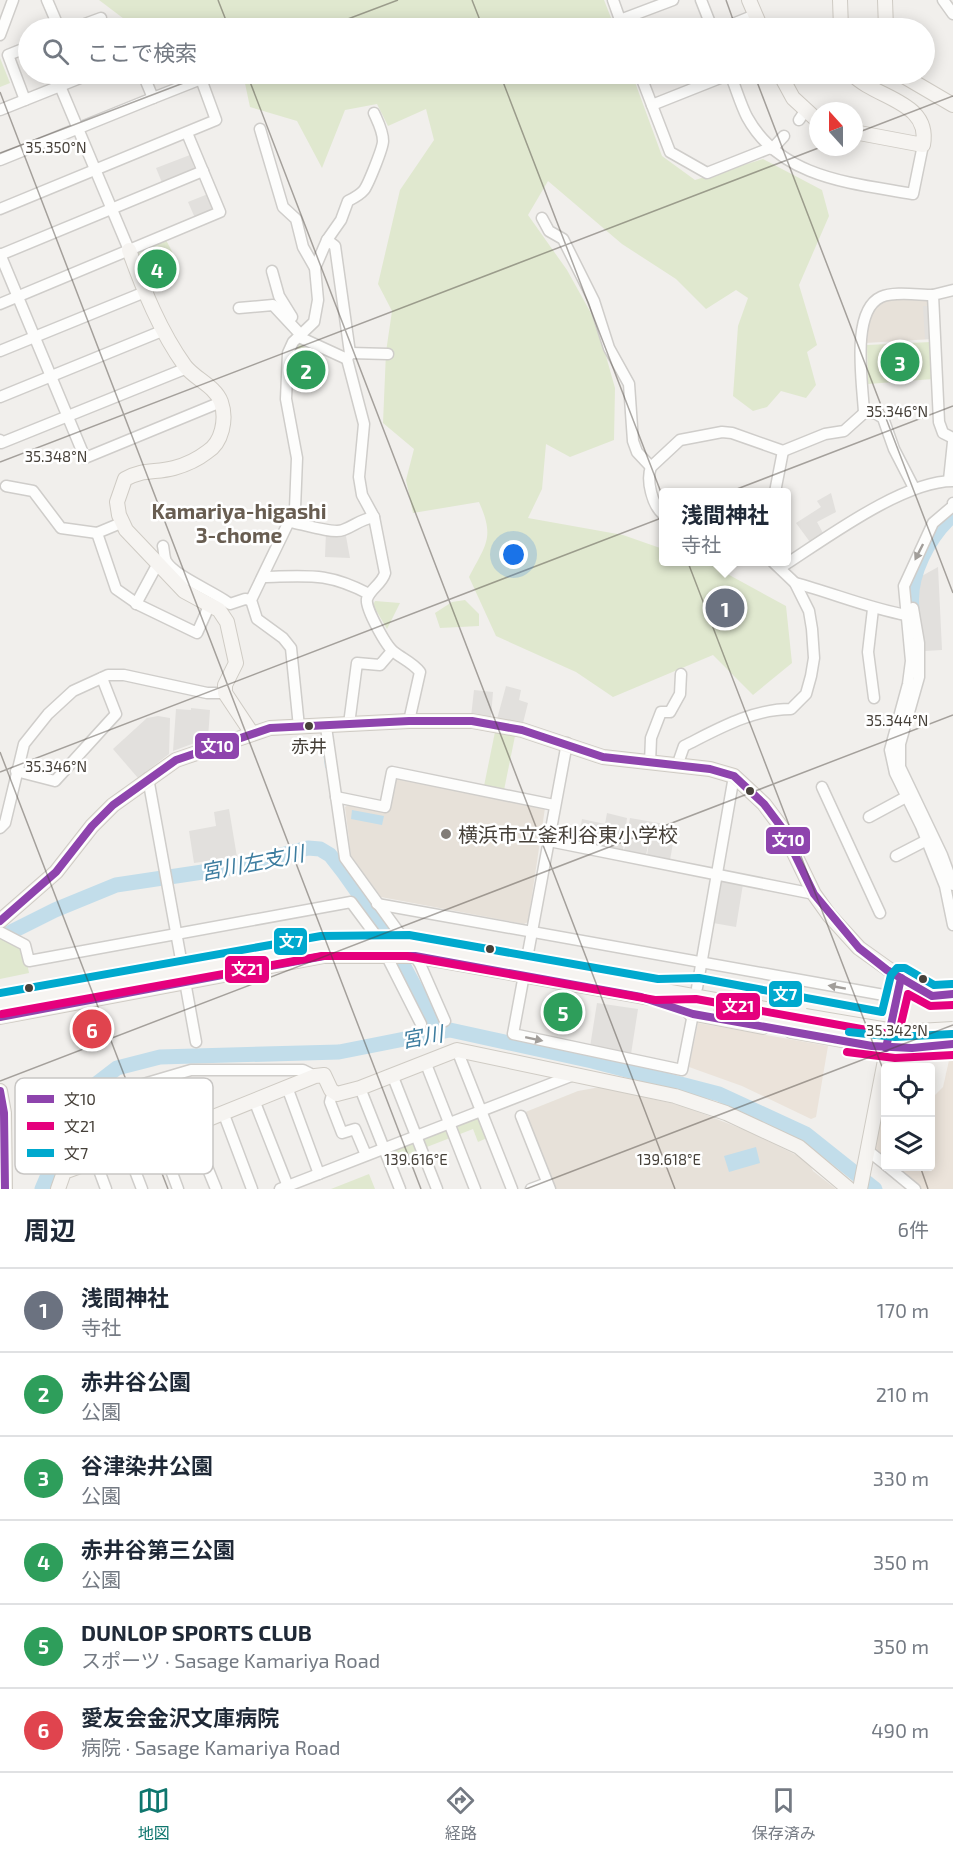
<!DOCTYPE html>
<html lang="ja">
<meta charset="utf-8">
<style>
:root{--surface:#fff;--page:#f6f6f7;--text:#1f2937;--muted:#747a83;--line:#e0e1e3;--accent:#0f766e}
body{margin:0;font-family:"Exo 2","Noto Sans JP",sans-serif;background:var(--page);color:var(--text)}
.controls{position:absolute;right:18px;bottom:18px;display:grid;overflow:hidden;border-radius:6px;box-shadow:0 3px 15px #0003}
.controls button{width:54px;height:54px;display:grid;place-items:center;padding:0;border:0;border-bottom:2px solid var(--line);background:var(--surface);color:var(--text);font:30px sans-serif}
.compass{position:absolute;left:809px;top:102px;width:54px;height:54px;border-radius:50%;background:var(--surface);box-shadow:0 3px 15px #0003;rotate:339deg}
.you{position:absolute;left:514px;top:555px;width:21px;height:21px;margin:-15px;border:4px solid #fff;border-radius:50%;background:#1a73e8;box-shadow:0 0 0 9px #1a73e833}
.badge{display:grid;place-items:center;width:39px;height:39px;border-radius:50%;background:var(--accent);color:#fff;font-size:20px;font-weight:700}
.pin{position:absolute;translate:-50% -50%;border:3px solid #fff;box-shadow:0 2px 6px #0006}
.popup{position:absolute;left:659px;top:488px;width:132px;height:78px;box-sizing:border-box;display:grid;place-content:center;border-radius:6px;background:var(--surface);filter:drop-shadow(0 2px 4px #0005);font-size:20px;white-space:nowrap;color:var(--muted)}
.popup b{font-size:22px;color:var(--text)}
.popup::after{content:'';position:absolute;left:50%;top:100%;margin-left:-12px;border:12px solid transparent;border-top-color:var(--surface)}
.list{margin:0;padding:0;list-style:none}
h2{display:flex;justify-content:space-between;align-items:center;height:78px;margin:0;padding:0 24px;font-size:26px}
h2 small{font-size:20px;font-weight:400;color:var(--muted)}
.list li{display:grid;grid-template-columns:39px 1fr auto;gap:18px;align-items:center;box-sizing:border-box;height:84px;padding:0 24px;border-top:2px solid var(--line)}
.list b{display:block;font-size:22px;white-space:nowrap}
.list p{margin:0;font-size:20px;white-space:nowrap;color:var(--muted)}
.list em{font-size:20px;font-style:normal;color:var(--muted)}
.icon{flex:none;width:33px;height:33px;fill:none;stroke:currentColor;stroke-width:2;stroke-linecap:round;stroke-linejoin:round}
.map{position:relative;flex:none;width:953px;height:1189px;overflow:hidden}
.search{position:absolute;background:var(--surface);box-shadow:0 3px 15px #0003;left:18px;right:18px;top:18px;height:66px;display:flex;align-items:center;gap:15px;box-sizing:border-box;padding:0 21px;border-radius:33px;color:var(--muted);font-size:22px}
.sheet{height:582px;background:var(--surface)}
nav{display:flex;justify-content:space-around;align-items:center;box-sizing:border-box;height:84px;border-top:2px solid var(--line);background:var(--surface);font-size:16px;color:var(--muted)}
nav a{display:grid;justify-items:center;gap:3px}
nav .on{color:var(--accent)}
.map>svg:first-child{display:block}
.commercial{fill:#ebe3da}
.education{fill:#e7e1d9}
.green{fill:#e0e8cf}
.parking{fill:#e2e0dd}
.water{fill:#c2ddea}
.lines{fill:none;stroke-linecap:round;stroke-linejoin:round}
.stream{stroke:#c2ddea;stroke-width:2}
.river{stroke:#c2ddea;stroke-width:15}
.street-casing{stroke:#cfcdca;stroke-width:13}
.secondary-casing{stroke:#cfcbc4;stroke-width:16}
.street{stroke:#fdfdfc;stroke-width:10}
.secondary{stroke:#f6f4f1;stroke-width:14}
.secondary-bridge-casing{stroke:#cfcbc4;stroke-width:16;stroke-linecap:butt}
.secondary-bridge{stroke:#f6f4f1;stroke-width:14}
.bus-1-casing{stroke:#fff;stroke-width:12}
.bus-2-casing{stroke:#fff;stroke-width:12}
.bus-3-casing{stroke:#fff;stroke-width:12}
.bus-1{stroke:#8e44ad;stroke-width:8}
.bus-2{stroke:#e5007d;stroke-width:8}
.bus-3{stroke:#00a9ce;stroke-width:8}
.oneway{fill:#a29e9a}
.ticks{fill:none;stroke:#464039;stroke-width:1.5;stroke-opacity:0.45}
.bus-dot{fill:#464039;stroke:#fff;stroke-width:2}
.poi-dot{fill:#827d78;stroke:#fff;stroke-width:2}
.labels{text-anchor:middle;dominant-baseline:central;stroke-width:5;stroke-linejoin:round;paint-order:stroke}
.bus-label{font-size:18px;fill:#464039;stroke:#fff}
.poi-label{font-size:20px;fill:#464039;stroke:#fff;text-anchor:start}
.neighbourhood-label{font-size:21px;font-weight:bold;fill:#685d51;stroke:#fff}
.water-label{font-size:21px;font-style:italic;fill:#3c7c9f;stroke:#fff}
.key{fill:#fff;stroke:#c8c6c4;stroke-width:1.5}
.key-label{font-size:16px;fill:#464039}
.ticks-label{font-size:15px;text-anchor:middle;fill:#464039;stroke:#fff;stroke-width:5;stroke-linejoin:round;paint-order:stroke}
.line-badge{stroke:#fff;stroke-width:2}
.badge-label{font-size:16px;text-anchor:middle;font-weight:bold;fill:#fff}
</style>
<div class="map">
<svg width="953" height="1189" viewBox="0 0 953 1189">
<rect width="100%" height="100%" fill="#f1efec"/>
<g class="commercial">
<path d="M698,1023L828,1046L816,1117L811,1119L742,1086L689,1067Z"/>
<path d="M953,1055V1189H920L892,1167L930,1166L931,1091L935,1095L943,1087L950,1056Z"/>
<path d="M885,1096V1161L875,1152Z"/>
</g>
<g class="education">
<path d="M923,299L932,303L933,339L865,343L872,308L877,303L888,300Z"/>
<path d="M399,777L545,808L528,922L524,924L381,897L351,856L345,807L348,805L388,813L395,779Z"/>
<path d="M600,1087L683,1106L750,1132L808,1161L813,1171L836,1189H553L523,1113L578,1091Z"/>
</g>
<g class="green">
<path d="M99,0H604L615,28H136Z"/>
<path d="M0,58L10,83L0,87Z"/>
<path d="M243,74H632L662,156L695,180L763,159L822,190L829,216L799,285L817,345L807,352L816,385L806,398L781,391L767,407L753,411L733,396L738,326L748,298L736,290L706,309L676,279L622,244L548,181L528,215L567,270L597,324L615,388L614,440L570,457L546,444L542,489L528,518L623,535L663,549L664,562H702L711,565L786,606L792,663L753,695L713,655L613,697L576,672L496,636L469,577C486,544 495,538 479,502L413,513L406,480L414,449L383,423L386,352L392,311L378,284L400,190L434,140L426,109L388,126L377,104L345,110L322,168L297,121L250,107Z"/>
<path d="M166,240L178,263L169,278V285L150,293L134,253Z"/>
<path d="M299,340L324,352L323,386L287,389L289,355Z"/>
<path d="M931,342L933,379L868,384L867,345Z"/>
<path d="M465,600L479,614V626L440,628L435,613L452,602Z"/>
<path d="M375,601L400,603L387,629L373,605Z"/>
<path d="M495,732L515,736L504,790L484,786Z"/>
<path d="M0,935L24,948L29,973L0,979Z"/>
<path d="M478,1114L487,1138L478,1142L473,1129L391,1161L387,1149Z"/>
<path d="M369,1174L375,1189H331Z"/>
</g>
<g class="parking">
<path d="M190,155L195,170L163,185L156,168Z"/>
<path d="M208,194L212,210L195,218L188,202Z"/>
<path d="M923,306H931L932,339H925Z"/>
<path d="M831,493L836,512L817,522L823,533L810,542L796,523L821,507L817,501Z"/>
<path d="M345,531L350,558L325,557L326,532Z"/>
<path d="M938,567L942,650L925,651L916,597L917,584L920,577Z"/>
<path d="M506,686L521,690L519,700L528,703L523,723L497,719Z"/>
<path d="M474,690L493,692L491,717H471Z"/>
<path d="M191,708L210,710L208,738L173,751L176,709L191,710Z"/>
<path d="M158,716L170,718L169,754L138,778L113,749L147,718Z"/>
<path d="M229,809L237,857L194,863L189,831L216,826L214,812Z"/>
<path d="M607,813L627,818L623,850L578,842L582,819L605,824Z"/>
<path d="M630,818L653,822L646,855L624,851Z"/>
<path d="M653,822L676,826L670,860L647,855Z"/>
<path d="M721,880L743,884L736,927L713,923Z"/>
<path d="M597,1003L638,1009L631,1054L590,1047Z"/>
</g>
<g class="water">
<path d="M352,810L384,816L382,825L351,819Z"/>
<path d="M756,1147L760,1163L729,1172L724,1156Z"/>
</g>
<g class="lines">
<g class="stream">
<path d="M322,737L326,767"/>
<path d="M333,859L340,852"/>
</g>
<g class="river">
<path d="M912,608C908,576 929,536 953,515"/>
<path d="M11,932L55,910L116,885L236,867L308,848L320,849L330,855L344,873L385,931L439,1032"/>
<path d="M42,1189L78,1105L91,1088L117,1068L160,1057L339,1052L450,1030L592,1061L719,1094L806,1134L875,1189"/>
</g>
<g class="street-casing">
<g id="street">
<path d="M47,0L59,28"/>
<path d="M613,0L623,28"/>
<path d="M701,0L712,28"/>
<path d="M943,0L953,14"/>
<path d="M620,20L673,0"/>
<path d="M74,28L101,18"/>
<path d="M723,28L755,15"/>
<path d="M0,35L13,0"/>
<path d="M640,74L670,152L707,173L770,148"/>
<path d="M60,86L129,250"/>
<path d="M25,100L8,55L28,47"/>
<path d="M652,105L730,74C736,88 740,103 747,117C781,179 852,183 913,194L923,145"/>
<path d="M0,110L90,74"/>
<path d="M374,113C378,122 383,131 383,141C383,148 368,185 364,190C360,195 354,198 348,201L341,220L327,240L335,246L350,353L347,359L364,424L359,477L362,495L374,517L385,573C382,584 370,589 367,599C365,608 386,646 394,652C403,659 413,663 420,672L409,721"/>
<path d="M799,120L805,111"/>
<path d="M260,129L283,207L296,219L303,247L315,268L318,300L314,322L293,342L288,353L286,399L297,458L295,509L251,600L257,619L283,638L291,648L299,727"/>
<path d="M772,149L784,136"/>
<path d="M0,160L153,98"/>
<path d="M0,209L216,120L201,79L153,98L143,74"/>
<path d="M542,218L549,231L563,239L594,301L609,348L629,384L633,441L637,452L651,467"/>
<path d="M0,254L85,458L221,402"/>
<path d="M0,255L203,171"/>
<path d="M315,268L327,240"/>
<path d="M272,271L279,296L292,317"/>
<path d="M953,290L933,295L939,422L943,433L953,438"/>
<path d="M0,304L220,212L187,133"/>
<path d="M239,308L273,305L301,335"/>
<path d="M299,337L347,359"/>
<path d="M0,351L145,292"/>
<path d="M350,353L388,354"/>
<path d="M0,397L162,331"/>
<path d="M864,413C863,386 850,311 881,297C894,291 918,295 933,295"/>
<path d="M0,440L1,443L187,368"/>
<path d="M949,480L953,442"/>
<path d="M6,486L33,491L61,528L97,533L121,523"/>
<path d="M775,492L783,451"/>
<path d="M953,503V506L933,523L904,586L911,661L908,684L890,750L895,773L921,826L945,886L953,925"/>
<path d="M664,515C652,506 646,480 651,467L680,440L722,432L732,433L783,451L825,434L844,431L864,413H875L883,418L894,449L914,488"/>
<path d="M291,522C302,524 333,534 343,530C356,525 359,520 374,517"/>
<path d="M97,533L116,589L139,605L197,633L210,604"/>
<path d="M163,546C164,550 164,557 166,561C174,576 215,592 230,604L245,599L251,600"/>
<path d="M780,568C824,540 902,481 953,481"/>
<path d="M263,577C309,576 327,572 369,594"/>
<path d="M795,583C833,593 868,608 906,615"/>
<path d="M136,604L157,565"/>
<path d="M913,608L919,643V677L900,744V767L942,855L953,885"/>
<path d="M873,609L868,652L874,698"/>
<path d="M349,724L357,663L380,665L392,651"/>
<path d="M326,727L345,858L408,945L420,964L445,1021"/>
<path d="M567,743L513,1034L682,1070L693,1014"/>
<path d="M650,763L651,738L661,712H670L680,694L681,674"/>
<path d="M677,766L684,746C718,729 752,709 791,709L806,694L811,676L814,658L812,629L809,611L795,583L773,562"/>
<path d="M16,771L55,781L116,714L102,678"/>
<path d="M148,778L196,1042"/>
<path d="M822,787L880,913"/>
<path d="M336,797L385,807L392,772L554,805"/>
<path d="M869,817L906,797"/>
<path d="M0,828L5,823L24,744L48,714L73,691L108,675H124L207,693H225"/>
<path d="M549,841L814,894"/>
<path d="M896,856L927,840"/>
<path d="M377,904L895,997"/>
<path d="M0,932L25,945L29,961L351,902L377,937L421,1024"/>
<path d="M901,978L932,996L953,994"/>
<path d="M697,988L734,776"/>
<path d="M886,1048L926,1047"/>
<path d="M457,1050L512,1189"/>
<path d="M426,1064L475,1189"/>
<path d="M393,1077L437,1189"/>
<path d="M287,1087L319,1174"/>
<path d="M360,1088L400,1189"/>
<path d="M333,1091L330,1102L342,1133L355,1129L366,1155"/>
<path d="M254,1100L289,1189"/>
<path d="M223,1112L252,1189"/>
<path d="M521,1116L550,1189"/>
<path d="M85,1122L94,1123L177,1093L216,1189"/>
<path d="M159,1138L178,1189"/>
<path d="M127,1150L142,1189"/>
<path d="M867,1150L886,1165"/>
<path d="M96,1162L106,1189"/>
<path d="M887,1166L915,1189"/>
<path d="M64,1172L96,1098L191,1070H303L315,1076"/>
<path d="M280,1189L571,1076"/>
<path d="M531,1189L547,1183"/>
</g>
</g>
<g class="secondary-casing">
<g id="secondary">
<path d="M749,0L761,28"/>
<path d="M840,0L841,28"/>
<path d="M885,0L886,28"/>
<path d="M780,74L793,98L818,121"/>
<path d="M852,74C876,99 931,101 923,145L854,132"/>
<path d="M900,74L953,105"/>
<path d="M129,250C144,291 160,331 185,366C195,379 215,386 221,402C227,419 222,443 207,452C198,459 185,465 174,468C156,473 142,469 125,479L117,502L119,515L126,530L184,591L219,610L227,622L236,663L225,685V693L251,732"/>
<path d="M0,921L56,872L92,826L113,805L176,760L270,728L409,721H472L522,730L603,757L710,769L734,776L764,804L782,828L814,894L829,915L859,948L901,978L860,1189"/>
<path d="M0,1004L321,946L408,945L805,1016"/>
<path d="M795,1007L890,1024"/>
<path d="M690,1013L763,1027"/>
<path d="M752,1016L803,1026"/>
<path d="M0,1017L324,956H415L707,1008"/>
<path d="M791,1031L886,1048"/>
<path d="M0,1091L4,1113L5,1189"/>
<path d="M58,1189L64,1172L191,1126L315,1076L324,1075L331,1090L337,1094L360,1088L457,1050L675,1096L726,1113L799,1147L849,1189"/>
</g>
</g>
<use href="#street" class="street"/>
<use href="#secondary" class="secondary"/>
<g class="secondary-bridge-casing">
<g id="secondary-bridge">
<path d="M805,1016L900,1032L953,1029"/>
<path d="M803,1026C853,1034 902,1047 953,1039"/>
</g>
</g>
<use href="#secondary-bridge" class="secondary-bridge"/>
<g class="bus-1-casing">
<g id="bus-1">
<path d="M0,921L56,872L92,826L113,805L176,760L270,728L409,721H472L522,730L603,757L710,769L734,776L764,804L782,828L814,894L859,948L887,970L932,996L953,994"/>
<path d="M0,1017L324,956H415L641,997L693,1014L872,1046L912,1048L953,1044"/>
<path d="M886,1048L901,978"/>
<path d="M0,1091L4,1113L5,1189"/>
</g>
</g>
<g class="bus-2-casing">
<g id="bus-2">
<path d="M2,1014L322,956H407L655,1000L696,999L889,1034L900,1028L908,994L930,1006L953,1005"/>
<path d="M847,1052L895,1058L953,1055"/>
</g>
</g>
<g class="bus-3-casing">
<g id="bus-3">
<path d="M0,993L321,936L409,935L658,979L699,978L882,1012L891,975L897,968H905L934,985L952,984"/>
<path d="M849,1032L895,1037L952,1034"/>
</g>
</g>
<use href="#bus-1" class="bus-1"/>
<use href="#bus-2" class="bus-2"/>
<use href="#bus-3" class="bus-3"/>
</g>
<defs><path id="oneway-solid" d="M-6-.8H1V-3.2L6.5 0L1 3.2V.8H-6Z" transform="scale(1.5)"/></defs>
<g class="oneway">
<use href="#oneway-solid" transform="translate(919 552) rotate(117)"/>
<use href="#oneway-solid" transform="translate(837 987) rotate(-170)"/>
<use href="#oneway-solid" transform="translate(534 1039) rotate(12)"/>
</g>
<path class="ticks" d="M218,0L229,28M472,0L483,28M726,0L736,28M324,28L398,0M247,74L675,1189M500,74L886,1077M754,74L953,593M0,92L421,1189M854,134L953,96M0,153L207,74M0,462L821,147M0,752L168,1189M0,772L953,406M0,1081L953,715M920,1166L928,1189M526,1189L953,1025"/>
<g class="bus-dot">
<circle cx="309" cy="726" r="5"/>
<circle cx="750" cy="791" r="5"/>
<circle cx="490" cy="949" r="5"/>
<circle cx="923" cy="979" r="5"/>
<circle cx="29" cy="988" r="5"/>
</g>
<circle class="poi-dot" cx="446" cy="834" r="6"/>
<g class="labels">
<g class="bus-label">
<text x="309" y="746">赤井</text>
</g>
<g class="poi-label">
<text x="458" y="834">横浜市立釜利谷東小学校</text>
</g>
<g class="neighbourhood-label">
<text x="239" y="510">Kamariya-higashi<tspan x="239" dy="24">3-chome</tspan></text>
</g>
<g class="water-label">
<text transform="translate(252 862) rotate(-11)">宮川左支川</text>
<text transform="translate(422 1036) rotate(-10)">宮川</text>
</g>
</g>
<rect x="15" y="1078" width="198" height="96" rx="9" class="key"/>
<rect x="27" y="1095" width="27" height="8" fill="#8e44ad"/>
<rect x="27" y="1122" width="27" height="8" fill="#e5007d"/>
<rect x="27" y="1149" width="27" height="8" fill="#00a9ce"/>
<g class="key-label">
<text x="64" y="1105">文10</text>
<text x="64" y="1132">文21</text>
<text x="64" y="1159">文7</text>
</g>
<g class="ticks-label">
<text x="56" y="153">35.350°N</text>
<text x="897" y="417">35.346°N</text>
<text x="56" y="462">35.348°N</text>
<text x="897" y="726">35.344°N</text>
<text x="56" y="772">35.346°N</text>
<text x="897" y="1036">35.342°N</text>
<text x="416" y="1165">139.616°E</text>
<text x="669" y="1165">139.618°E</text>
</g>
<g class="line-badge">
<rect x="194" y="732" width="46" height="28" rx="6" fill="#8e44ad"/>
<rect x="765" y="826" width="46" height="29" rx="6" fill="#8e44ad"/>
<rect x="273" y="927" width="35" height="29" rx="6" fill="#00a9ce"/>
<rect x="224" y="955" width="46" height="29" rx="6" fill="#e5007d"/>
<rect x="768" y="980" width="35" height="28" rx="6" fill="#00a9ce"/>
<rect x="715" y="992" width="46" height="29" rx="6" fill="#e5007d"/>
</g>
<g class="badge-label">
<text x="217" y="752">文10</text>
<text x="788" y="846">文10</text>
<text x="291" y="947">文7</text>
<text x="247" y="975">文21</text>
<text x="785" y="1000">文7</text>
<text x="738" y="1012">文21</text>
</g>
</svg>
<div class="controls">
<button><svg class="icon" aria-label="locate" viewBox="0 0 24 24"><circle cx="12" cy="12" r="6"/><path d="M12 2v4M12 18v4M2 12h4M18 12h4"/></svg></button>
<button><svg class="icon" aria-label="layers" viewBox="0 0 24 24"><path d="M12 4l9 5-9 5-9-5zM3 14l9 5 9-5"/></svg></button>
</div>
<svg class="compass" viewBox="-18 -18 36 36"><path d="M0-13l5 13h-10z" fill="#e53935"/><path d="M0 13l5-13h-10z" fill="#747a83"/></svg>
<div class="you"></div>
<div class="pin badge" style="left:725px;top:608px;background:#6b7280">1</div>
<div class="popup"><b>浅間神社</b>寺社</div>
<div class="pin badge" style="left:306px;top:370px;background:#2e9e5b">2</div>
<div class="pin badge" style="left:900px;top:362px;background:#2e9e5b">3</div>
<div class="pin badge" style="left:157px;top:269px;background:#2e9e5b">4</div>
<div class="pin badge" style="left:563px;top:1012px;background:#2e9e5b">5</div>
<div class="pin badge" style="left:92px;top:1029px;background:#e0444e">6</div>
<div class="search"><svg class="icon" aria-label="search" viewBox="0 0 24 24"><circle cx="10" cy="10" r="6"/><path d="M15 15l6 6"/></svg>ここで検索</div>
</div>
<section class="sheet">
<h2>周辺<small>6件</small></h2>
<ul class="list">
<li><span class="badge" style="background:#6b7280">1</span><div><b>浅間神社</b><p>寺社</p></div><em>170 m</em></li>
<li><span class="badge" style="background:#2e9e5b">2</span><div><b>赤井谷公園</b><p>公園</p></div><em>210 m</em></li>
<li><span class="badge" style="background:#2e9e5b">3</span><div><b>谷津染井公園</b><p>公園</p></div><em>330 m</em></li>
<li><span class="badge" style="background:#2e9e5b">4</span><div><b>赤井谷第三公園</b><p>公園</p></div><em>350 m</em></li>
<li><span class="badge" style="background:#2e9e5b">5</span><div><b>DUNLOP SPORTS CLUB</b><p>スポーツ · Sasage Kamariya Road</p></div><em>350 m</em></li>
<li><span class="badge" style="background:#e0444e">6</span><div><b>愛友会金沢文庫病院</b><p>病院 · Sasage Kamariya Road</p></div><em>490 m</em></li>
</ul>
</section>
<nav>
<a class="on"><svg class="icon" aria-label="map" viewBox="0 0 24 24"><path d="M3 6l6-2 6 2 6-2v14l-6 2-6-2-6 2zM9 4v14M15 6v14"/></svg>地図</a>
<a><svg class="icon" aria-label="directions" viewBox="0 0 24 24"><path d="M12 3l9 9-9 9-9-9zM9 14v-3h6M13 9l2 2-2 2"/></svg>経路</a>
<a><svg class="icon" aria-label="saved" viewBox="0 0 24 24"><path d="M7 4h10v16l-5-4-5 4z"/></svg>保存済み</a>
</nav>
